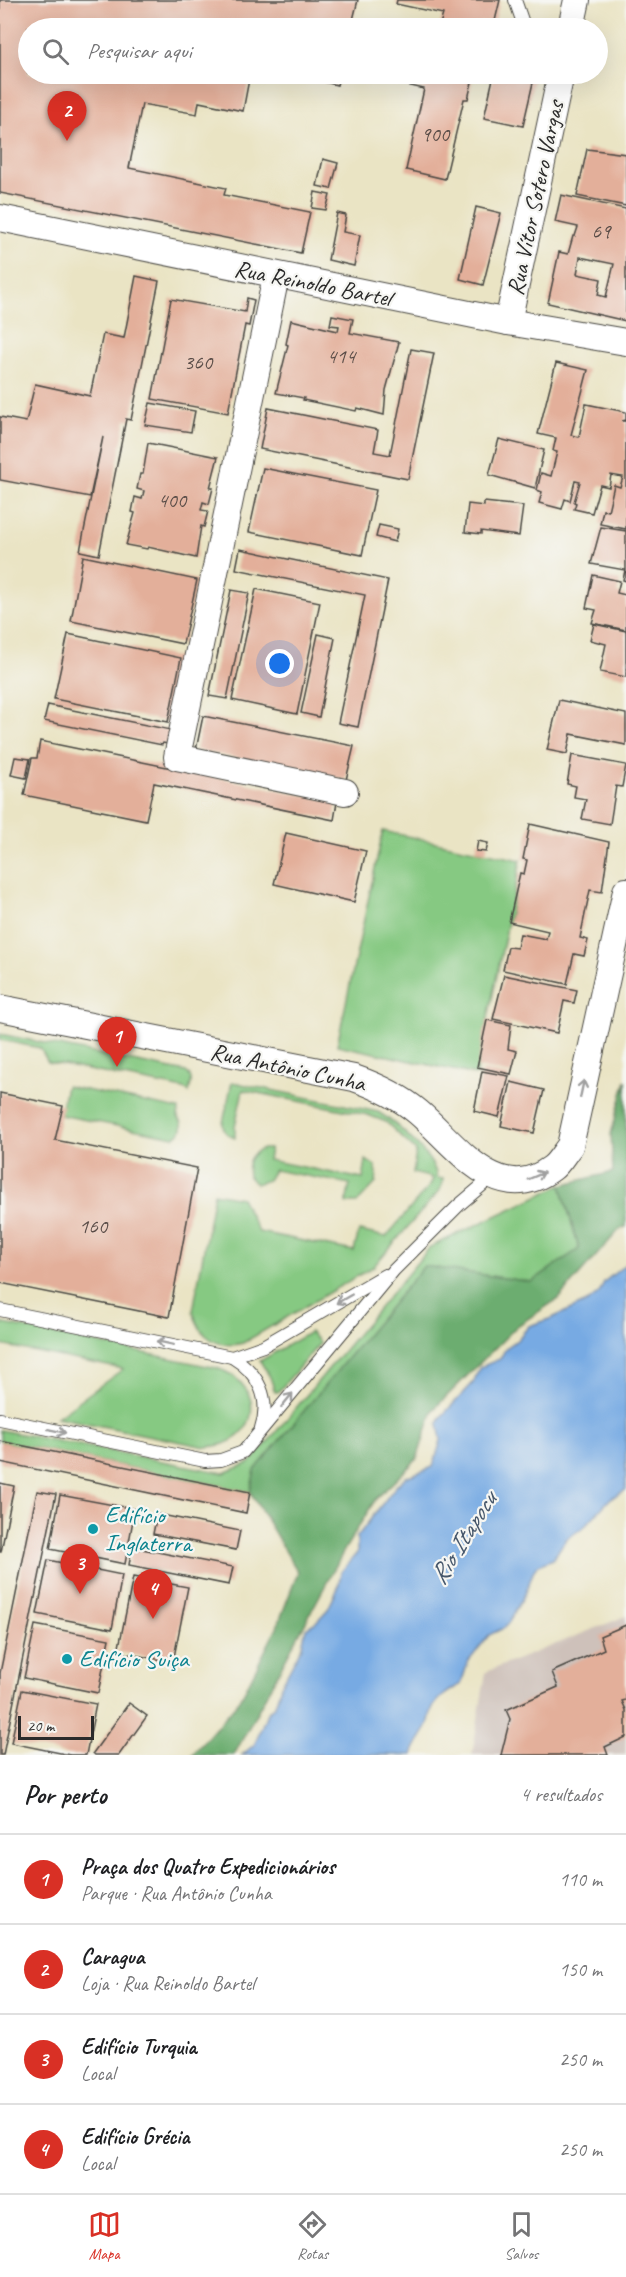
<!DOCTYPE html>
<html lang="pt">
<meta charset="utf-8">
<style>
:root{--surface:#fff;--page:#f6f6f6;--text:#202124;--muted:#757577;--line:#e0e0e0;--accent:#d93025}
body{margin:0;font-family:Caveat,sans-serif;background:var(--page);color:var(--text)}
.scale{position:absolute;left:18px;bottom:15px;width:76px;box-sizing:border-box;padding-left:6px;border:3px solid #2b2b2b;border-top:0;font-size:16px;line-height:21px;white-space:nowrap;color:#2b2b2b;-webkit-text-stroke:4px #f6f6f2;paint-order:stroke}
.you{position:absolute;left:280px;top:664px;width:21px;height:21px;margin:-15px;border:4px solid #fff;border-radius:50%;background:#1a73e8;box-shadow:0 0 0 9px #1a73e833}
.badge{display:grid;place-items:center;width:39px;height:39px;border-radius:50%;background:var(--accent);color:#fff;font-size:20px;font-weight:700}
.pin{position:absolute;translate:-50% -50px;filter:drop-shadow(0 2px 3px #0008)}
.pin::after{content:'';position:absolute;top:32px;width:21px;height:18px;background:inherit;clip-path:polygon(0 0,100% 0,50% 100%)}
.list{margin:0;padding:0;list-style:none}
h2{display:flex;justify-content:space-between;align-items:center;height:78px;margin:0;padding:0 24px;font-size:26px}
h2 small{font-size:20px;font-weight:400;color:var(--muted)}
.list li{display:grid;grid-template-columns:39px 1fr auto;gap:18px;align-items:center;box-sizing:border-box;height:90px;padding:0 24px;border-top:2px solid var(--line)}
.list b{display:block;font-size:22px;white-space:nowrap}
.list p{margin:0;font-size:20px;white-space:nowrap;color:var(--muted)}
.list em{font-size:20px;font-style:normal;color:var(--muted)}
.icon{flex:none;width:33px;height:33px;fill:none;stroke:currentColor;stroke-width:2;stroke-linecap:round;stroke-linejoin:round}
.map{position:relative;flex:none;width:626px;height:1755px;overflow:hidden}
.search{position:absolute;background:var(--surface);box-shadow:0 6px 24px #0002;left:18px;right:18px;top:18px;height:66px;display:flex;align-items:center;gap:15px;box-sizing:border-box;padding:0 21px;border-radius:33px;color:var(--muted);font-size:22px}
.sheet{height:438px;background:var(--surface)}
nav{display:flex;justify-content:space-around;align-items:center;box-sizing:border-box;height:84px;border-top:2px solid var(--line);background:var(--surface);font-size:16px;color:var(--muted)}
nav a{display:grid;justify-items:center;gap:3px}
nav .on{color:var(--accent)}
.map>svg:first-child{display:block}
.industrial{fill:#cec1ba}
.green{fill:#86c982;stroke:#587a56;stroke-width:1.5}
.forest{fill:#6cad70;stroke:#4c6c4e;stroke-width:1.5}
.water{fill:#77aae3;stroke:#516a87;stroke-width:1.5}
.building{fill:#e3af9a;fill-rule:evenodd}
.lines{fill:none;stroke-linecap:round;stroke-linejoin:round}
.lane-casing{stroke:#484742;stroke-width:14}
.street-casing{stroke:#484742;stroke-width:28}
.lane{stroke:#fff;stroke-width:12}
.street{stroke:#fff;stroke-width:26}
.oneway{stroke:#a0a0a0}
.culture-dot{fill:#0f9aa8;stroke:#f6f6f2;stroke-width:2}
.labels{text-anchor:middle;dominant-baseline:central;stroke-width:4.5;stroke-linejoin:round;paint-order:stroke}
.number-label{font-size:21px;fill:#594c47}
.street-label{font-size:24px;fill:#2b2b2b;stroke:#f6f6f2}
.culture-label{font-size:24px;fill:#0d838f;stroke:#f6f6f2;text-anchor:start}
.water-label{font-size:26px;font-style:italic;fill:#46576b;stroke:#f6f6f2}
</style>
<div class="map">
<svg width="626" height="1755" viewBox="0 0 626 1755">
<rect width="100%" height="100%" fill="#f6f6f2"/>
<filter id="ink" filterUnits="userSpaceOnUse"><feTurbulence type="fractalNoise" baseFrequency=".0167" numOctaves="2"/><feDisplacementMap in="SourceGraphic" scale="12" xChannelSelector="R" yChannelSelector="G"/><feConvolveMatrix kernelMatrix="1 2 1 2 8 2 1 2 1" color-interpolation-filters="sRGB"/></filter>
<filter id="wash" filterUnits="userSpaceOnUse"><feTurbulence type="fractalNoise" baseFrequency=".008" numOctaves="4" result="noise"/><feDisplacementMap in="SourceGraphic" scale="24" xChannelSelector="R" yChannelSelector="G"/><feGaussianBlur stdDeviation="1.35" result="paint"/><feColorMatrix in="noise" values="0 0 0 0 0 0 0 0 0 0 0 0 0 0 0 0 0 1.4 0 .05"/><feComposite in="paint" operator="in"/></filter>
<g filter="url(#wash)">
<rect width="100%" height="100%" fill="#eae4c4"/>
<path class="industrial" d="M626,1616V1755H472L486,1672Z"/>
<g class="green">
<path d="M383,831L521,860L476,1075L337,1045Z"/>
<path d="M0,1034L186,1072C194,1078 191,1083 189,1092L184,1089L48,1062L40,1048L0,1040Z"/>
<path d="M232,1082L378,1112C395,1122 436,1158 437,1178L444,1179L440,1190L373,1267L243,1343C217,1350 199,1336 193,1311L214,1193L241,1198L259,1232L354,1251L359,1231L386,1237L431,1184L433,1178L413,1173L416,1151L386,1122L368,1115L243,1090L235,1126V1138C227,1135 223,1132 223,1123Z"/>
<path d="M66,1086L179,1109L178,1117C185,1125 183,1132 174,1137L60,1115Z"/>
<path d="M263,1149H270L268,1160L363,1179L366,1160L375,1166L377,1172L376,1183L357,1203H346L350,1184L274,1170L268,1180L256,1184L248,1176C246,1163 250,1153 263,1149Z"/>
<path d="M561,1185L579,1249L531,1282L424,1266L255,1470L250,1492L0,1441V1430L224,1473L250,1463L430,1247Z"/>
<path d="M0,1323L217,1368C269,1386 260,1445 206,1447L57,1417L123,1369L0,1345Z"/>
<path d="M310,1332L320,1343L278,1392H275L270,1377L260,1361Z"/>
</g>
<path class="forest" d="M626,1080V1227L620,1229L558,1299L517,1326L433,1410L417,1459L375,1500L346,1547L234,1755H192L240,1700L277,1627L298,1572L250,1492L255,1470L424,1266L531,1282L579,1249L561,1185L613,1172L611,1134Z"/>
<path class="water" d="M626,1264V1490L611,1498L584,1527L566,1539L553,1559L538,1565L534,1570L526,1592L509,1622L504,1628L489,1635L468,1662L461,1684C451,1690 437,1698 432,1710C429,1716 430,1723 426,1729C421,1738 415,1745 412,1755H242L255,1744L267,1713L275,1705L281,1686L302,1646L306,1628L316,1622L328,1609L338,1588L341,1572L357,1553V1537L396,1486L406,1477L433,1467L441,1440L438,1424L440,1418L473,1383L480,1367L500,1359L506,1348L517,1340L529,1326L552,1318L589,1301L599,1293L604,1282Z"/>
<g id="blocks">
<g class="building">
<path d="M0,0H358L351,28H28V74H250L243,111L199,102L197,114L142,104L129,168L226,188L224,195L310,212L301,253L0,193Z"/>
<path d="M397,0H500L494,25L481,22L479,28H439L443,14L396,4Z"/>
<path d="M292,74H340L337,85Z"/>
<path d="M369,74H474L468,99H464L445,179L406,170L424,89L368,76Z"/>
<path d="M494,74H535L523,126L484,118Z"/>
<path d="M587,149L626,154V206L577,196Z"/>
<path d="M323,159L338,163L331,189L317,186Z"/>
<path d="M315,192L330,195L326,210L312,208Z"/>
<path d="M561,195L626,209V321L548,303L559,252L568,254L573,236H575L578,227L555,222ZM580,257L614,264L606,297L598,295L601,279L577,274Z"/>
<path d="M476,207L501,213L483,285L460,279Z"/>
<path d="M337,213L346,215L343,232L360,235L354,266L328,260Z"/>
<path d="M136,276L159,281L131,420L126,419L99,555L80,551L103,437L90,497L0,480V417L26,422L35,384L90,396L103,334L124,338Z"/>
<path d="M247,298L254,300L249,326L245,325L228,413L152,399L171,299L245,312Z"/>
<path d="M332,315L353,319L350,333L399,342L386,390L384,415L357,408L356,411L303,400L304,398L276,393L288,345L286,344L291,320L338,331L339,326L330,325Z"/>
<path d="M411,349L434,353L408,479L260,449L268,408L378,430L374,452L390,455Z"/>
<path d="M556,363L588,370L571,435L579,437L586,404L626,412V420L622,421H626V529L600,524L603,510L608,511L614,485L620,487L623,477L611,475L609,487L600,485L592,513L574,509L576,503L574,502L580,482L575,481L570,501L565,499L562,509L539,503L542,492L537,490L541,473L551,476L557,452L553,451L556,438L538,434Z"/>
<path d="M150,403L195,411L191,432L145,425Z"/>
<path d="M499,439L544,450L535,488L489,475Z"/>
<path d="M148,443L218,457L210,488H213L209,504L203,502L201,510L208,511L204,527L201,526L196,558L148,547L147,549L126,545L135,513L132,512L135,497L142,499L144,491L137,489L140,474H143Z"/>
<path d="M263,468L376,490L362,555L249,532Z"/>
<path d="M484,502L523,506L519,536L481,531V534L465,532L468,504L484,506Z"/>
<path d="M379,525L398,529L395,542L376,537Z"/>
<path d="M601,527L626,531V581L623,580L625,570L591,564Z"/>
<path d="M240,549L388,580L358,727L338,723L365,595L236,569Z"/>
<path d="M83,556L197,580L183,644L71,621Z"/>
<path d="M593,575L620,581L617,593L626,595V630L592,623L596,610L586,608Z"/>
<path d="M256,589L320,602L297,714L232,700Z"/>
<path d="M231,590L249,593L227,699L209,696Z"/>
<path d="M594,624L626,631V677L600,672L606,644L590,640Z"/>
<path d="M68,634L181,658L168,722L54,699Z"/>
<path d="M318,634L335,638L319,717L301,713Z"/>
<path d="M559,700L626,714V745L571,734L567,754L547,750Z"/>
<path d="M48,705L171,730L168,744L163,743L162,745L44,721Z"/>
<path d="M203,716L354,746L346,780L196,750Z"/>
<path d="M40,741L337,802L334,820L154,783L146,820L24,795L32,758H37Z"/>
<path d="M572,755L626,765L622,787L616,786L610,824L582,819L586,799L574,797L576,786L567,784Z"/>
<path d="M15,757L30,759L26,778L11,775Z"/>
<path d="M530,824L609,842L602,892L590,890L580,938L588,940L584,956L574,954L567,984L503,970L508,947L517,948L520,934L546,939L548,931L509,922L520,873L524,874L527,860L523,859Z"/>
<path d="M286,833L366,851L354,902L274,884Z"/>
<path d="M478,841L488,843L486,852L476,851Z"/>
<path d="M504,975L577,990L574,1003L564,1001L557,1033L493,1019Z"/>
<path d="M487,1020L511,1025L508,1049L517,1051L511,1074L477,1067Z"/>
<path d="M482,1071L509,1076L499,1117L474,1111Z"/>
<path d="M511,1082L544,1090L534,1133L501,1126Z"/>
<path d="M0,1093L63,1106L55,1140L197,1168L169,1317L0,1283Z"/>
<path d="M0,1441L250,1492L246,1513L0,1462Z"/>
<path d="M0,1483L14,1486L1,1552H0Z"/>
<path d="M37,1491L56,1494L3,1755H0V1673Z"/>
<path d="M60,1495L135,1509L125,1564L50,1549Z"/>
<path d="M157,1514L240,1531L236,1550L153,1534Z"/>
<path d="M132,1547L233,1567L229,1585L129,1565Z"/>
<path d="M48,1560L122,1575L112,1629L37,1614Z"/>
<path d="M133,1577L188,1587L173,1662L118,1652Z"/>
<path d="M35,1625L109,1639L98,1693L24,1678Z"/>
<path d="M626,1625V1700L622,1701L626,1710V1737L605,1747L608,1755H501L510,1719L506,1710L558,1687L552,1672L604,1649L600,1636Z"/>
<path d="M22,1690L96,1704L86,1755H70L11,1743Z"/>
<path d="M129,1703L147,1716L119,1755H95L93,1753Z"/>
</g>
</g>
</g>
<g filter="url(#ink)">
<use href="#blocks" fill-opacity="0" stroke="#484742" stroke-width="1.5"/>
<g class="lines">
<g class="lane-casing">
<g id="lane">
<path d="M515,0L523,23L528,28"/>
<path d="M0,1310L232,1357L263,1346L385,1275"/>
<path d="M232,1357C259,1373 271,1399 261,1428"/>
<path d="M0,1419L205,1461L221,1460L243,1452L394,1270L459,1205L492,1177"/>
</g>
</g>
<g class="street-casing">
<g id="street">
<path d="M571,28L577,0"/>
<path d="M0,218L508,322L626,342"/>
<path d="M276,276L177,757L345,792"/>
<path d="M508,322L561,74"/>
<path d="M0,1008L354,1078C377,1086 399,1096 418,1112C456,1144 497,1209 552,1168C559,1163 564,1153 570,1146L626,891"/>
</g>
</g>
<use href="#lane" class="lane"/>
<use href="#street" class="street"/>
</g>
<defs><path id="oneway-shaft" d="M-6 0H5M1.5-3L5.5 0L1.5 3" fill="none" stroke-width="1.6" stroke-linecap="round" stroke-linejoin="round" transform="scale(1.5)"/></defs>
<g class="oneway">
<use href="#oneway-shaft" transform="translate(582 1089) rotate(-78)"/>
<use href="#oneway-shaft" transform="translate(536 1176) rotate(-23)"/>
<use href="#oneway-shaft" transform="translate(344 1299) rotate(150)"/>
<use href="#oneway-shaft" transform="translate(165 1343) rotate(-168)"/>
<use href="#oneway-shaft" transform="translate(287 1400) rotate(-51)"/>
<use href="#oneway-shaft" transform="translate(57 1431) rotate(12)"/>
</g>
</g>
<g class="culture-dot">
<circle cx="93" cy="1529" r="6"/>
<circle cx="67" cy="1659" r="6"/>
</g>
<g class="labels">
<g class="number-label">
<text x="435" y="134">900</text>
<text x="601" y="231">69</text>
<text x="341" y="356">414</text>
<text x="198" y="362">360</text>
<text x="172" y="500">400</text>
<text x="93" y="1226">160</text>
</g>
<g class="street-label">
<text transform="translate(535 198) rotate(-78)">Rua Vítor Sotero Vargas</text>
<text transform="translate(313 283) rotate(11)">Rua Reinoldo Bartel</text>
<text transform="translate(288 1067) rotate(12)">Rua Antônio Cunha</text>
</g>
<g class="culture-label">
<text x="105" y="1515">Edifício<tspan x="105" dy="28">Inglaterra</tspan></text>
<text x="79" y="1659">Edifício Suiça</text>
</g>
<g class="water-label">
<text transform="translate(463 1538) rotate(-58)">Rio Itapocu</text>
</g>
</g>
</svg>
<div class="scale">20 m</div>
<div class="you"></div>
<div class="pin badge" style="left:117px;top:1067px">1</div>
<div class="pin badge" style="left:67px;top:141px">2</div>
<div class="pin badge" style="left:80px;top:1594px">3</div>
<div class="pin badge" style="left:153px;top:1619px">4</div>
<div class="search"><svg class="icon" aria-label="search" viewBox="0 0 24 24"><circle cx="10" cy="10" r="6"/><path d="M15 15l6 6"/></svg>Pesquisar aqui</div>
</div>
<section class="sheet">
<h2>Por perto<small>4 resultados</small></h2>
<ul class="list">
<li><span class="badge">1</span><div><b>Praça dos Quatro Expedicionários</b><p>Parque · Rua Antônio Cunha</p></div><em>110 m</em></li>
<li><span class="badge">2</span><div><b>Caragua</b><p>Loja · Rua Reinoldo Bartel</p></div><em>150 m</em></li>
<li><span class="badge">3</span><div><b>Edifício Turquia</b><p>Local</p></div><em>250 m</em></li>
<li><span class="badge">4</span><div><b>Edifício Grécia</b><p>Local</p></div><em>250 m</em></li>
</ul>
</section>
<nav>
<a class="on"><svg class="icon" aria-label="map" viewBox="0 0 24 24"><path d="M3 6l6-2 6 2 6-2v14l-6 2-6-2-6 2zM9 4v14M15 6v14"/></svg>Mapa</a>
<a><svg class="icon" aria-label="directions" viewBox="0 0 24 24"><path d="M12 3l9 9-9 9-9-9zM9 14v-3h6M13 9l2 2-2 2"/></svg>Rotas</a>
<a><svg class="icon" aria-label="saved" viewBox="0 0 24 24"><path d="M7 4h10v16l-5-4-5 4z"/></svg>Salvos</a>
</nav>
